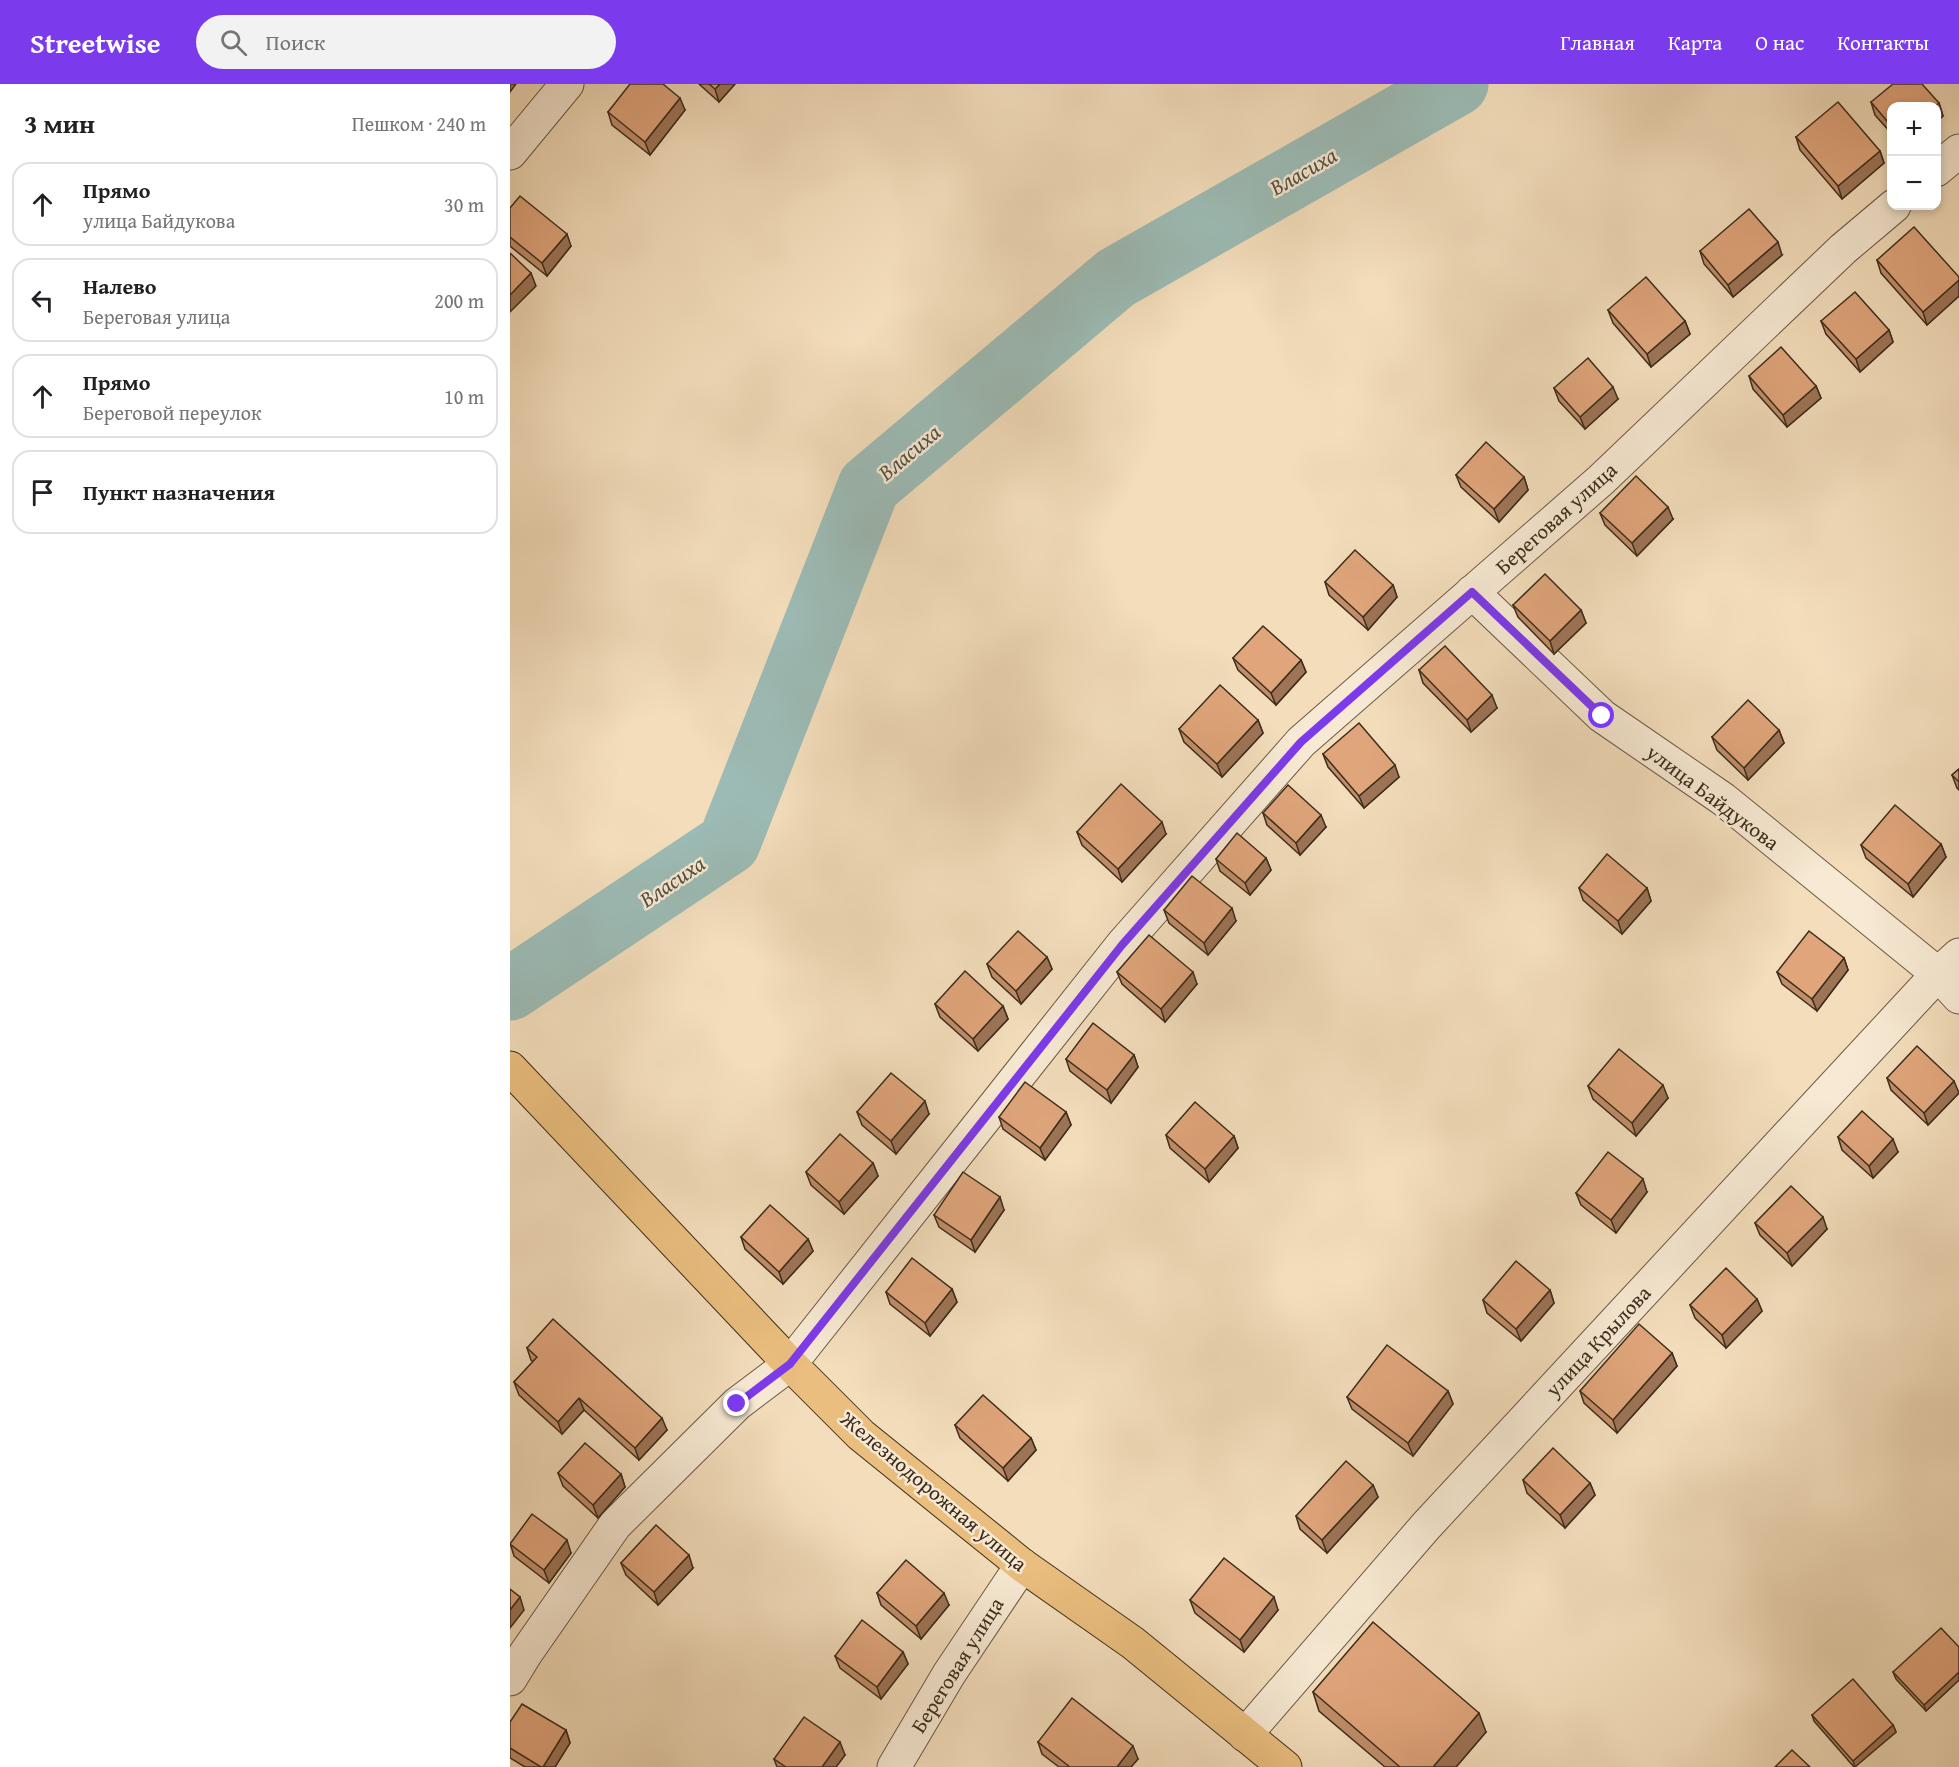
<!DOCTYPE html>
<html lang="ru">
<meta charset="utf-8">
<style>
:root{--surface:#fff;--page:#f2f2f2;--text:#202124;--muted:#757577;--line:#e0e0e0;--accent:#7c3aed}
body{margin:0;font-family:"Gentium Book Plus",serif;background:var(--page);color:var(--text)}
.controls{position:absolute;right:18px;top:18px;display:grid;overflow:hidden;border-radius:12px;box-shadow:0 3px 9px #0003}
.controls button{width:54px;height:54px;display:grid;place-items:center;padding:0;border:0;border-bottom:2px solid var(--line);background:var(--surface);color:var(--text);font:30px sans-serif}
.stop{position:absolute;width:18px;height:18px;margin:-14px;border:4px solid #7c3aed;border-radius:50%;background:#fff}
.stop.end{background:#7c3aed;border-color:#fff;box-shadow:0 2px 6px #0008}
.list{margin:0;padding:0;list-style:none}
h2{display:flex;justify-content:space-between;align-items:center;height:78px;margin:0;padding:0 24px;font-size:26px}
h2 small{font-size:20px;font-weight:400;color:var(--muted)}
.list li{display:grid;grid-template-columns:39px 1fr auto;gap:18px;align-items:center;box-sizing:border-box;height:84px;margin:0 12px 12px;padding:0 12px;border:2px solid var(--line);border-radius:18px}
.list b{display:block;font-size:22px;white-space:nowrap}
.list p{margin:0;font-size:20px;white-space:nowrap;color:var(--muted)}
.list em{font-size:20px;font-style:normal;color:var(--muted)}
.icon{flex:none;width:33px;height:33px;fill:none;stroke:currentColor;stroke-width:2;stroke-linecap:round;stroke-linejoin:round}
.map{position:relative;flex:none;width:1449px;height:1683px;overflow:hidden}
header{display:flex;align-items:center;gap:36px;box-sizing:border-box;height:84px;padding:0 30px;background:var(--accent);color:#fff}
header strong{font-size:28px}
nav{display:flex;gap:33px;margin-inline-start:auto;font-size:21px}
.search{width:420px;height:54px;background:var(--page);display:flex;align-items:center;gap:15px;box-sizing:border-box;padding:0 21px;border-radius:33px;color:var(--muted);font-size:22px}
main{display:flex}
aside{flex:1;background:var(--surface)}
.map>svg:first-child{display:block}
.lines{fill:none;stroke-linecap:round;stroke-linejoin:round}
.river{stroke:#9cbbb5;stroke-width:63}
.street-casing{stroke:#6a5944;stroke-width:35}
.primary-casing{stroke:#3c2d1c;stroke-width:35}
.street{stroke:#f7e9d3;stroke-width:33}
.primary{stroke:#eabe7e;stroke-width:33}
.wall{fill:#c18e6a;stroke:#3c2d1c;stroke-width:1.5}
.shaded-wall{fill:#9d7456;stroke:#3c2d1c;stroke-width:1.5}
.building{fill:#e0a57b;stroke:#3c2d1c;stroke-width:1.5}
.route{stroke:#7c3aed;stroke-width:8}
.labels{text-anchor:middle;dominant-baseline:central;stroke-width:5;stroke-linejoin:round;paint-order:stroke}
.street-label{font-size:21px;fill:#3c2d1c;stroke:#f7e9d3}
.water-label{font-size:22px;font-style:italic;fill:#545042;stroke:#f7e9d3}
</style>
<header>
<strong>Streetwise</strong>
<div class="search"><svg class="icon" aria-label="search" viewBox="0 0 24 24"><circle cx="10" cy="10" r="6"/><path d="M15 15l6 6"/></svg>Поиск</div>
<nav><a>Главная</a><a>Карта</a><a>О нас</a><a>Контакты</a></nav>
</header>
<main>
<aside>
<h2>3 мин<small>Пешком · 240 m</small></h2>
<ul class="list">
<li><svg class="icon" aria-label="ahead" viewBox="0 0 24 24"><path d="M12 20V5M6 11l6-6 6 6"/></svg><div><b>Прямо</b><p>улица Байдукова</p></div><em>30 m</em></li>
<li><svg class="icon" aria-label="left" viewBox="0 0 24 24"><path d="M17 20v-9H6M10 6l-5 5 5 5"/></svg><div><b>Налево</b><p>Береговая улица</p></div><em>200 m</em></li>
<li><svg class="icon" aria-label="ahead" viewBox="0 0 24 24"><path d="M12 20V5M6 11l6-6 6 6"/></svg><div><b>Прямо</b><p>Береговой переулок</p></div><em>10 m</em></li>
<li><svg class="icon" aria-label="arrive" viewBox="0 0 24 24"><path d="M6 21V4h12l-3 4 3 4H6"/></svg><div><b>Пункт назначения</b></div></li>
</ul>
</aside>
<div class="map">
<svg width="1449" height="1683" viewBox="0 0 1449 1683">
<rect width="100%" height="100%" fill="#f3ddbb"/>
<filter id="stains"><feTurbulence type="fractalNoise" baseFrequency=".00333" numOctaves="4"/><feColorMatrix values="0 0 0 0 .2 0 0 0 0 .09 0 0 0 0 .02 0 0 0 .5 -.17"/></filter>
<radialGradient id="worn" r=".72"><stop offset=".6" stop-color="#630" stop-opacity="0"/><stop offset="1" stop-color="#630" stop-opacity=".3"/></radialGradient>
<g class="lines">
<path class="river" d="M0,905L219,759L359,402L606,194L947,0"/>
<g class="street-casing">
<g id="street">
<path d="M0,69L57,0"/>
<path d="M1426,86L1449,67"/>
<path d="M962,508L1092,632L1213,715L1428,890L1449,913"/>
<path d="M0,1595L16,1569L105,1441L227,1320L280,1280L612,861L791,658L1091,396L1333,165L1384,122"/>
<path d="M735,1651L916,1442L1428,890L1449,871"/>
<path d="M384,1683L439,1590L512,1481"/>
</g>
</g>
<g class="primary-casing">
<path id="primary" d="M0,984L280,1280L351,1351L512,1481L623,1559L775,1683"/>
</g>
<use href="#street" class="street"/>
<use href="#primary" class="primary"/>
</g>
<g class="wall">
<path d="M189,0H225L209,18Z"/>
<path d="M1361,18L1429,19L1433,32L1426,38V22H1382V50L1365,31Z"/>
<path d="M175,26L140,71L102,41L98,28Z"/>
<path d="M1286,53L1370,67L1374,79L1332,115L1290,66Z"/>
<path d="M0,124L61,162L37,192L0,162Z"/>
<path d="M1190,167L1272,171L1223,213L1194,180Z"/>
<path d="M1367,176L1449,193V212L1417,241L1371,189Z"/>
<path d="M1098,226L1175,237L1180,250L1141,283L1103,239Z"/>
<path d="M1311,237L1379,246L1383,258L1350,288L1316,250Z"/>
<path d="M1239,292L1306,302L1311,314L1277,343L1243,305Z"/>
<path d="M1044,304L1108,315L1075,345L1049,317Z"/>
<path d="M946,391L1014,393L1018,406L989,438L951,403Z"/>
<path d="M1090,429L1163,435L1127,472L1095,441Z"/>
<path d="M815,498L883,501L887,513L858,546L819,511Z"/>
<path d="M1003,521L1071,526L1076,539L1044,570L1008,533Z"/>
<path d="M723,574L791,576L796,588L766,621L728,586Z"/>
<path d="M909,586L987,624L961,648L913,599Z"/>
<path d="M748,636L753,649L712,693L674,658L669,645Z"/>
<path d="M1269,646L1274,659L1238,696L1207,666L1202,653Z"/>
<path d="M813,670L889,693L854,724L818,683Z"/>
<path d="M1449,685V706L1447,704L1442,691Z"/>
<path d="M753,729L816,743L790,771L757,741Z"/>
<path d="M567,748L656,750L612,798L572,761Z"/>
<path d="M1431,760L1436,773L1403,813L1356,774L1351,761Z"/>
<path d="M756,774L761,786L740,811L710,787L706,775Z"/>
<path d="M1069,804H1137L1141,817L1112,850L1073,816Z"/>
<path d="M654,826L726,837L698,871L659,839Z"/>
<path d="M537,873L542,885L511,920L482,893L477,880Z"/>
<path d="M1334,874L1338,886L1307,927L1272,900L1267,888Z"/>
<path d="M607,888L687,900L655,938L612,900Z"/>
<path d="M425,920L493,922L498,935L468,967L430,933Z"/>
<path d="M624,971L628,983L601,1019L560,987L556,975Z"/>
<path d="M1377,994L1449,1009L1418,1041L1381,1006Z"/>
<path d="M1078,1002L1158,1014L1126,1052L1083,1015Z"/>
<path d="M347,1028L419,1030L386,1070L352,1041Z"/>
<path d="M556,1028L561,1041L535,1076L493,1045L489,1033Z"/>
<path d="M656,1051L724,1052L728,1064L699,1098L660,1064Z"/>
<path d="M1328,1053L1388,1068L1363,1094L1332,1066Z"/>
<path d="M363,1079L368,1092L334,1130L301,1101L296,1088Z"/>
<path d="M1137,1108L1106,1149L1071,1121L1066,1109Z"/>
<path d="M494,1126L465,1168L429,1143L424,1131Z"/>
<path d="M1245,1139L1317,1145L1282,1182L1250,1151Z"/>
<path d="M231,1153L298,1155L303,1167L273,1200L235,1165Z"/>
<path d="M442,1205L447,1218L420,1252L380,1220L376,1208Z"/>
<path d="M1040,1206L1044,1219L1011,1257L977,1229L973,1216Z"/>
<path d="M1247,1215L1252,1227L1216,1264L1185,1234L1180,1221Z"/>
<path d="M17,1264L157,1346L129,1376L74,1326L52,1350L9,1311L4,1298L23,1278L21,1276Z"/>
<path d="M1162,1269L1167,1282L1107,1349L1074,1319L1070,1307Z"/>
<path d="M938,1307L943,1320L903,1372L842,1325L837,1313Z"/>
<path d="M445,1341L521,1354L526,1366L498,1397L450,1354Z"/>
<path d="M48,1389L111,1390L115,1403L88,1434L53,1402Z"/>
<path d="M1013,1396L1080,1399L1085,1411L1055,1444L1017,1409Z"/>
<path d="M863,1401L868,1413L817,1469L790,1445L786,1432Z"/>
<path d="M0,1459L61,1469L39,1499L4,1472Z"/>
<path d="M111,1479L183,1484L148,1521L116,1491Z"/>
<path d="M367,1509L439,1521L411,1555L371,1521Z"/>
<path d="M680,1516L768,1526L734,1568L685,1529Z"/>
<path d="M1449,1563V1596L1416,1627L1386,1595L1383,1588Z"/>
<path d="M393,1568L398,1580L371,1615L330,1584L325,1572Z"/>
<path d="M803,1608L976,1648L946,1683H875L809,1627Z"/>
<path d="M1302,1631L1383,1641L1386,1648L1344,1683L1304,1637Z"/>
<path d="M0,1638L56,1646L60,1659L45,1683H15L0,1674Z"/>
<path d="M528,1658L628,1675L621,1683H549L532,1670Z"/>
<path d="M335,1671L326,1683H267L264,1675Z"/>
</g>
<g class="shaded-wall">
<path d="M0,0H6L0,8Z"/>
<path d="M210,0H225L209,18L205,5Z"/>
<path d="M170,14L175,26L140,71L135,58Z"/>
<path d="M1429,19L1433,32L1426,38V22H1425Z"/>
<path d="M1370,67L1374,79L1332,115L1328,102Z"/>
<path d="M57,150L61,162L37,192L32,179Z"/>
<path d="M1268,158L1272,171L1223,213L1218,201Z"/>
<path d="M21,189L26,202L0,228V211Z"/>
<path d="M1449,196V212L1417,241L1413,228Z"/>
<path d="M1175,237L1180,250L1141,283L1137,270Z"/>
<path d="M1379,246L1383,258L1350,288L1346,275Z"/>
<path d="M1306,302L1311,314L1277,343L1273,331Z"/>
<path d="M1103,303L1108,315L1075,345L1070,333Z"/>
<path d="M1014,393L1018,406L989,438L984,425Z"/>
<path d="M1158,423L1163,435L1127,472L1122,459Z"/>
<path d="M883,501L887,513L858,546L853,533Z"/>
<path d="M1071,526L1076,539L1044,570L1040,557Z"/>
<path d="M791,576L796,588L766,621L761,609Z"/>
<path d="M982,611L987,624L961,648L957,636Z"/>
<path d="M748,636L753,649L712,693L707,680Z"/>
<path d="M1269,646L1274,659L1238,696L1234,684Z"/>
<path d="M885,681L889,693L854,724L849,712Z"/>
<path d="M811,731L816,743L790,771L786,759Z"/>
<path d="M652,738L656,750L612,798L608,785Z"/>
<path d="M1431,760L1436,773L1403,813L1398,800Z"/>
<path d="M756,774L761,786L740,811L735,799Z"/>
<path d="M1137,804L1141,817L1112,850L1108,837Z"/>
<path d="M722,824L726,837L698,871L694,859Z"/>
<path d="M537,873L542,885L511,920L506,907Z"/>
<path d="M1334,874L1338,886L1307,927L1302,915Z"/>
<path d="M683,888L687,900L655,938L651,925Z"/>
<path d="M493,922L498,935L468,967L463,955Z"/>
<path d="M624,971L628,983L601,1019L597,1006Z"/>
<path d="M1444,997L1449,1009L1418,1041L1414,1029Z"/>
<path d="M1153,1001L1158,1014L1126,1052L1122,1039Z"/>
<path d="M415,1017L419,1030L386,1070L381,1057Z"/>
<path d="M556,1028L561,1041L535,1076L530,1064Z"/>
<path d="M724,1052L728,1064L699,1098L695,1085Z"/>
<path d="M1383,1055L1388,1068L1363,1094L1359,1082Z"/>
<path d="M363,1079L368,1092L334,1130L329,1118Z"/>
<path d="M1133,1095L1137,1108L1106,1149L1101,1136Z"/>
<path d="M490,1113L494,1126L465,1168L461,1156Z"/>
<path d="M1313,1133L1317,1145L1282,1182L1277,1169Z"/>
<path d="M298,1155L303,1167L273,1200L269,1188Z"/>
<path d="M442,1205L447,1218L420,1252L415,1239Z"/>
<path d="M1040,1206L1044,1219L1011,1257L1006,1245Z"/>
<path d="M1247,1215L1252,1227L1216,1264L1212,1251Z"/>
<path d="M1162,1269L1167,1282L1107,1349L1103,1336Z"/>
<path d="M938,1307L943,1320L903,1372L898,1359Z"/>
<path d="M69,1314L74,1326L52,1350L48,1338Z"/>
<path d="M152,1334L157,1346L129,1376L125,1364Z"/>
<path d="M521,1354L526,1366L498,1397L493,1384Z"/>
<path d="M111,1390L115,1403L88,1434L83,1421Z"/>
<path d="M1080,1399L1085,1411L1055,1444L1050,1431Z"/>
<path d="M863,1401L868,1413L817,1469L812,1456Z"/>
<path d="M57,1456L61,1469L39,1499L34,1486Z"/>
<path d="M179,1471L183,1484L148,1521L144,1508Z"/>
<path d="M434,1509L439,1521L411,1555L406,1542Z"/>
<path d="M10,1513L14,1526L0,1544V1526Z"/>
<path d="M764,1513L768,1526L734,1568L730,1556Z"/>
<path d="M393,1568L398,1580L371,1615L367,1603Z"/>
<path d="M1449,1588V1596L1416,1627L1414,1621Z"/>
<path d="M969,1629L976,1648L946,1683H923Z"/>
<path d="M1383,1641L1386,1648L1345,1683L1343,1677Z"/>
<path d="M56,1646L60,1659L45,1683H33Z"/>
<path d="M330,1658L335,1671L326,1683H312Z"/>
<path d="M623,1662L628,1675L621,1683H607Z"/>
</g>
<g class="building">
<path d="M120,0H153L170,14L135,58L98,28Z"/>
<path d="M199,0H210L205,5Z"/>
<path d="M1383,0H1412L1429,19L1425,22H1382V43L1361,18Z"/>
<path d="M1328,18L1370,67L1328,102L1286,53Z"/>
<path d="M10,112L57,150L32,179L0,153V124Z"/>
<path d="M1239,125L1268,158L1218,201L1190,167Z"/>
<path d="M1404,143L1449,193V196L1413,228L1367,176Z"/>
<path d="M0,169L21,189L0,211Z"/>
<path d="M1136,193L1175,237L1137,270L1098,226Z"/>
<path d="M1345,208L1379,246L1346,275L1311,237Z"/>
<path d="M1271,263L1306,302L1273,331L1239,292Z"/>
<path d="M1078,274L1103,303L1070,333L1044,304Z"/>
<path d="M976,358L1014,393L984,425L946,391Z"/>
<path d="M1126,392L1158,423L1122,459L1090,429Z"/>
<path d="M845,466L883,501L853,533L815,498Z"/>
<path d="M1035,490L1071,526L1040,557L1003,521Z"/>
<path d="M753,542L791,576L761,609L723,574Z"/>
<path d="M935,562L982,611L957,636L909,586Z"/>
<path d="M710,601L748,636L707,680L669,645Z"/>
<path d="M1238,616L1269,646L1234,684L1202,653Z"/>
<path d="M849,639L885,681L849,712L813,670Z"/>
<path d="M1449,685V698L1442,691Z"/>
<path d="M611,700L652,738L608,785L567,748Z"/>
<path d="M778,701L811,731L786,759L753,729Z"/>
<path d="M1385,721L1431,760L1398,800L1351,761Z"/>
<path d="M727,749L756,774L735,799L706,775Z"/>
<path d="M1097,770L1137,804L1108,837L1069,804Z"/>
<path d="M682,792L722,824L694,859L654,826Z"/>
<path d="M508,847L537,873L506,907L477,880Z"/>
<path d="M1299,847L1334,874L1302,915L1267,888Z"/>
<path d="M639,851L683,888L651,925L607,888Z"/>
<path d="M455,887L493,922L463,955L425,920Z"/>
<path d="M583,939L624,971L597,1006L556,975Z"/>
<path d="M1407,962L1444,997L1414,1029L1377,994Z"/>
<path d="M1109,965L1153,1001L1122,1039L1078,1002Z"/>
<path d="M381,989L415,1017L381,1057L347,1028Z"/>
<path d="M515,998L556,1028L530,1064L489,1033Z"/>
<path d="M685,1018L724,1052L695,1085L656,1051Z"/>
<path d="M1352,1027L1383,1055L1359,1082L1328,1053Z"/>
<path d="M330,1050L363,1079L329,1118L296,1088Z"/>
<path d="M1098,1068L1133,1095L1101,1136L1066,1109Z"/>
<path d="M453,1088L490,1113L461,1156L424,1131Z"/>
<path d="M1281,1102L1313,1133L1277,1169L1245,1139Z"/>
<path d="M260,1121L298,1155L269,1188L231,1153Z"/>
<path d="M402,1174L442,1205L415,1239L376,1208Z"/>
<path d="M1006,1177L1040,1206L1006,1245L973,1216Z"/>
<path d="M1216,1184L1247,1215L1212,1251L1180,1221Z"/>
<path d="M43,1235L152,1334L125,1364L69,1314L48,1338L4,1298L27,1273L17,1264Z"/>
<path d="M1129,1240L1162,1269L1103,1336L1070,1307Z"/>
<path d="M877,1261L938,1307L898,1359L837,1313Z"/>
<path d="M473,1311L521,1354L493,1384L445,1341Z"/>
<path d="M75,1359L111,1390L83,1421L48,1389Z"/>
<path d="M1043,1364L1080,1399L1050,1431L1013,1396Z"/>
<path d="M836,1377L863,1401L812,1456L786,1432Z"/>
<path d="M22,1430L57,1456L34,1486L0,1460Z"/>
<path d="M146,1441L179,1471L144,1508L111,1479Z"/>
<path d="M714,1474L764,1513L730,1556L680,1516Z"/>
<path d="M396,1476L434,1509L406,1542L367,1509Z"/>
<path d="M0,1505L10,1513L0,1526Z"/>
<path d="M352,1536L393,1568L367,1603L325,1572Z"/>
<path d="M863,1538L969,1629L923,1683H890L803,1608Z"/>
<path d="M1431,1544L1449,1563V1588L1414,1621L1383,1588Z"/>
<path d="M1343,1595L1383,1641L1343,1677L1302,1631Z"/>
<path d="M562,1614L623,1662L607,1683H560L528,1658Z"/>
<path d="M12,1620L56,1646L33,1683H31L0,1664V1638Z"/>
<path d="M294,1633L330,1658L312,1683H276L264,1675Z"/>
<path d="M1282,1666L1300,1683H1265Z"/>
</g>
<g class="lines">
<path class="route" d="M227,1320L280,1280L612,861L791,658L962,508L1092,632"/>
</g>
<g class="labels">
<g class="street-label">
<text transform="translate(1046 434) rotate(-42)">Береговая улица</text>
<text transform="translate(1203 713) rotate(37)">улица Байдукова</text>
<text transform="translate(1088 1257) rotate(-47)">улица Крылова</text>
<text transform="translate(424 1407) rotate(40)">Железнодорожная улица</text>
<text transform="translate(447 1581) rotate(-58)">Береговая улица</text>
</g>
<g class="water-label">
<text transform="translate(793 87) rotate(-30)">Власиха</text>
<text transform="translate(399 368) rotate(-40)">Власиха</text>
<text transform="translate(162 797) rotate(-34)">Власиха</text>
</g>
</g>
<rect width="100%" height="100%" filter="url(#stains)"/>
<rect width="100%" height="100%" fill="url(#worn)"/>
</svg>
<div class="controls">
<button>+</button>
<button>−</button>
</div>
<div class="stop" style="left:1092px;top:632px"></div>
<div class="stop end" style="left:227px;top:1320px"></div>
</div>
</main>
